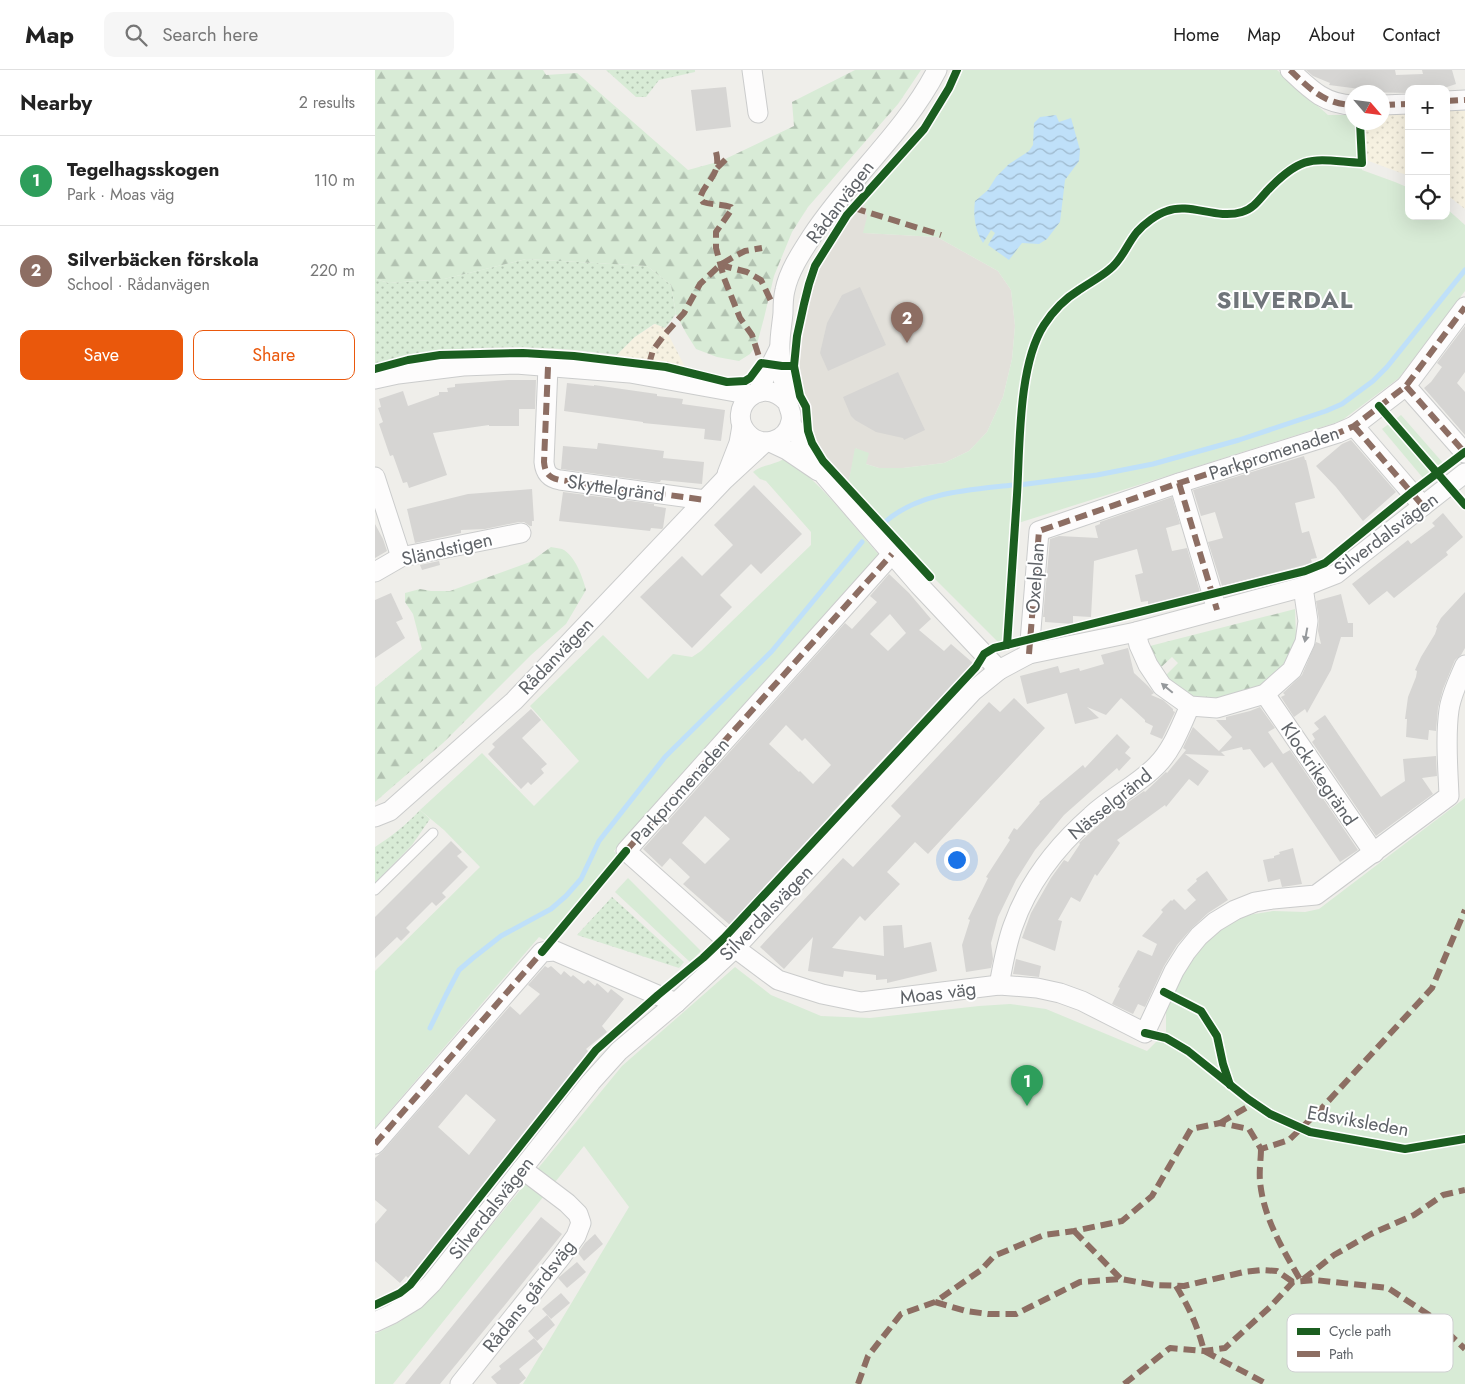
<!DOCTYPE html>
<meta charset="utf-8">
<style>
:root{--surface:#fff;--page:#f6f6f6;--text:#222;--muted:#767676;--line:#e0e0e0;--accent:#ea580c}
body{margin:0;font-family:Jost,sans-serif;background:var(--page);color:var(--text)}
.controls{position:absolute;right:15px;top:15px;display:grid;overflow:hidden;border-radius:10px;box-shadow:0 5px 20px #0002}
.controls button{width:45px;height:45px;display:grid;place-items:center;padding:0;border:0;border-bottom:1px solid var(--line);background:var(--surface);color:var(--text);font:25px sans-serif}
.compass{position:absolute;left:970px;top:15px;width:45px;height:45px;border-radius:50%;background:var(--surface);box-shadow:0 5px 20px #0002;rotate:118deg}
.you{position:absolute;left:581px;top:789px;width:18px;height:18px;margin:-12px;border:4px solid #fff;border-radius:50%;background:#1a73e8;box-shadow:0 0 0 8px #1a73e833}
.badge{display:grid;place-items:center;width:32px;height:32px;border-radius:50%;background:var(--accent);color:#fff;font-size:16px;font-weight:700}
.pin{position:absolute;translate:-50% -41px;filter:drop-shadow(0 1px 2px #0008)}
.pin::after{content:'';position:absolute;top:26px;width:18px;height:15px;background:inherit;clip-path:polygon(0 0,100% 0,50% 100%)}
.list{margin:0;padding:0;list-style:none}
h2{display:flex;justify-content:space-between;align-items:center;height:65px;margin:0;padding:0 20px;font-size:21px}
h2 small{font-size:16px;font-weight:400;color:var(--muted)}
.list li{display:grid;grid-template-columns:32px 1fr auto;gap:15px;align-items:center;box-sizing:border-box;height:90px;padding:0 20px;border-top:1px solid var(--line)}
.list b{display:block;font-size:19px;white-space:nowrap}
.list p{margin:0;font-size:16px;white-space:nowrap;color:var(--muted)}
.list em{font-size:16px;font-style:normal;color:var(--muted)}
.actions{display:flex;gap:10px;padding:15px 20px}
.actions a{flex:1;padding:11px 0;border:1px solid var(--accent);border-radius:10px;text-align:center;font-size:18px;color:var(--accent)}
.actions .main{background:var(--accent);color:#fff}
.icon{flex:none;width:28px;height:28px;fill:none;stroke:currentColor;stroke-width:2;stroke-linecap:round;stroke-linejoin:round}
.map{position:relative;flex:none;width:1090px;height:1314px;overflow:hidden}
header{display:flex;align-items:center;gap:30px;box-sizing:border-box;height:70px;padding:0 25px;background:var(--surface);border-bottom:1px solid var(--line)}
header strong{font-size:24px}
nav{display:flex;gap:28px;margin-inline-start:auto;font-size:18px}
.search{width:350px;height:45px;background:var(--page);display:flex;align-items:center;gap:12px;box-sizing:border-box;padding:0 18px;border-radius:10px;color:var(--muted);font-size:19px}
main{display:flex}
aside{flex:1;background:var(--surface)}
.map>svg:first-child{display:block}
.education{fill:#e2e0da}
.grass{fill:url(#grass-dots)}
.forest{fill:url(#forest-firs)}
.sand{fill:url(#sand-dots)}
.park{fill:#d8ebd6}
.water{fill:url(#water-waves)}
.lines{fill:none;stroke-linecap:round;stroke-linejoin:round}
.stream{stroke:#bfe0f9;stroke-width:5}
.building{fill:#d6d5d3;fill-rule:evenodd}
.lane-casing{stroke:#cbcccc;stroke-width:11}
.street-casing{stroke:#cbcccc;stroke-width:21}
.lane{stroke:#fdfcfc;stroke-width:9}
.street{stroke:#fdfcfc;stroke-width:19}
.quiet{stroke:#8d6e63;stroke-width:6;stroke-dasharray:12 6;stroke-linecap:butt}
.cycleway-casing{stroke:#fff;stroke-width:11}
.cycleway{stroke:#1b5e20;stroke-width:8}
.oneway{fill:#96999c}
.labels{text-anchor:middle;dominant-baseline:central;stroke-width:4;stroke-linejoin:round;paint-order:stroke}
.street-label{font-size:19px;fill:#5f6368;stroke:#fff}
.district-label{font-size:24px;font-weight:bold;letter-spacing:1px;fill:#70757a;stroke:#fff}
.key{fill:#fff;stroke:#cfd0d2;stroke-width:1}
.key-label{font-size:14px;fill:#5f6368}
</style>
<header>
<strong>Map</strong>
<div class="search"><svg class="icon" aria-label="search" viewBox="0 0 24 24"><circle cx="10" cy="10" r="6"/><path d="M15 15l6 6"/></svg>Search here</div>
<nav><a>Home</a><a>Map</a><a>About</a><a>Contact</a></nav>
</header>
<main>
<aside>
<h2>Nearby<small>2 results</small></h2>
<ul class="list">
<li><span class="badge" style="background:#2e9e5b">1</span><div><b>Tegelhagsskogen</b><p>Park · Moas väg</p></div><em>110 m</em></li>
<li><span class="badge" style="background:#8d6e63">2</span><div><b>Silverbäcken förskola</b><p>School · Rådanvägen</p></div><em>220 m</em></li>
</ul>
<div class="actions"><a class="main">Save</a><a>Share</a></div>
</aside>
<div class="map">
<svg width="1090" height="1314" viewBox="0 0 1090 1314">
<defs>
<pattern id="grass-dots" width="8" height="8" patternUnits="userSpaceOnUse" patternTransform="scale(1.25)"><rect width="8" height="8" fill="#d8ebd6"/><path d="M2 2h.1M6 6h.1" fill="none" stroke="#b2c2b1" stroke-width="1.8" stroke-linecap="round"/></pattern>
<pattern id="forest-firs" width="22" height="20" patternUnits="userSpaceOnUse" patternTransform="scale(1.25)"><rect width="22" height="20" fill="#d8ebd6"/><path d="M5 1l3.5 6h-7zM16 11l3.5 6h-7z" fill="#b2c2b1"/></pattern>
<pattern id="sand-dots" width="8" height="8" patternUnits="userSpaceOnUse" patternTransform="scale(1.25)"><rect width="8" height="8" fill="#f6f1e1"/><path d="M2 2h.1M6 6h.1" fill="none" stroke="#d5d1c4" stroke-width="1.8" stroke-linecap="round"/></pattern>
<pattern id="water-waves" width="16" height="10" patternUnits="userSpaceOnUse" patternTransform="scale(1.25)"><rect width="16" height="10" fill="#bfe0f9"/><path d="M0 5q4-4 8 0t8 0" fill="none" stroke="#9eb9cd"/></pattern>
</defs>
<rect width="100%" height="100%" fill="#efeeea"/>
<path class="education" d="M489,132L493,147L489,163L562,167L623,201L636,220L640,256L637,289L628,327L612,362L594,381L569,393L528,398H504L491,394L481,378L473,415L449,390L441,378L437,364L434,340L427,323L422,295L428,252L436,219L445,194L460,171Z"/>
<g class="grass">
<path d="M231,0H320V2L284,10L271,27H261Z"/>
<path d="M151,189L272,196L296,215L301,244L290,258L279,254L260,267L242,285C187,277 130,275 75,280C50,282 24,288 0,294V209L14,213L69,209Z"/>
<path d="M45,740L55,749L37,775L0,813V777C17,766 31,755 45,740Z"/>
<path d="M237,827L309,892L304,898L202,865Z"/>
</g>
<g class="forest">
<path d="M0,0H168L171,5L202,3L313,100L346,91L419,56L417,32L480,0H546L523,34L433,137L417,162L399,206L389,248L382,274L375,284L364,291L342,287L321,279L311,263L301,244L296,215L272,196L151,189L69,209L14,213L0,209Z"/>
<path d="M176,477C179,478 184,478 187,479C200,485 208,508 211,520L191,554L156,585L68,673L0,732V617L47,579L38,544L30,532V523L45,519L56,521H75L155,492Z"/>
<path d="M920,539L921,566L918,576L907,597L891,614L856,630L823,628L814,624L789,607L803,593L797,587L783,600L771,577Z"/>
</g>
<g class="sand">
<path d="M1071,41H1090V139L1071,124Z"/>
<path d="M1034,42V106L991,90L990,53L1008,52V43Z"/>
<path d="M280,254L290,258L311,299L242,285L260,267Z"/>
</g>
<g class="park">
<path d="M588,0H902L953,45H977L978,52L984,53L987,100L1020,112L1034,118V146H1071V138L1090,155V221L1024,308L966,351L640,454L635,572L624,573L532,481L473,415L480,378L494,383L491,394L504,398H528L569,393L594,381L612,362L628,327L637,289L640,256L636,220L623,201L562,167L488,163L492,147L489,132C526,91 567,52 588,0Z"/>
<path d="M1026,345L1068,393L1048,408L1007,359Z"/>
<path d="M410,388C446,412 475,452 504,485L501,489L465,527L239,781L243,786L170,870L164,867L0,1058V901L105,797L69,760L45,740L107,683L159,736L204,691L155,636L228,565L273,609L298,584L317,587L326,581L436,475V462L391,411L385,409L378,402C388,394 398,396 410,388Z"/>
<path d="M1090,728V1314H148L254,1137L209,1076L18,1314H0V1264L26,1251L63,1219L96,1180L247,996L360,897L396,925L446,946L495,948L604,936L635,934L671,939L772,981L791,962V938L804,911L822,882L845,858L873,845L898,841L930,842L944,839Z"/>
<path d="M253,808L326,881L315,892L240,822Z"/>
</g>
<path class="water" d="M681,45L684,52L696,48L705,80L704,91L690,110L685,152L672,169L664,174L647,173L634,190L613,175L620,163L616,160L608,173C600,160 598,146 600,131L613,120L621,107L634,94L654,81L658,75L659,53L665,47Z"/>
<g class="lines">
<g class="stream">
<path d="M644,415L722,405L778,394L864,370L951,341L967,334L998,311L1012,297L1090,200"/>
<path d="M510,452C544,422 594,420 638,415"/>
<path d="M55,958L71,925L84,900L98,888L126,866L176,839L191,826L206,809L224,771L290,687L397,581L487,472"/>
</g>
</g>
<g class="building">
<path d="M931,0H1020L1021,5L1048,4L1047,0H1077L1081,14L1066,19H1034V23L985,22V19L954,15L955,13L938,6Z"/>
<path d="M351,17L356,57L321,61L316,20Z"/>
<path d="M485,217L511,275L453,301L445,283L452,253L467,225Z"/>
<path d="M1090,256V302L1082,313L1090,322V365L1049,318L1056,312L1067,297L1062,293Z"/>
<path d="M523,302L550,360L529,370L528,368L501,362L480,350L476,346L468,327Z"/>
<path d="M133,310H161L160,339H144V356H114V355L58,363L72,405L34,418L32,412L28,413L18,385L15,386L4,354L8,352L3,338L6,337L4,329L28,321L33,336L64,325V322H73L72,318L80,317V314Z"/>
<path d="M192,313L219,316V315L282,324V326L308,329L307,334L350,340L346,371L329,369L330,359L268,353V352L189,341Z"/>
<path d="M976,370L1021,422L988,451L961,417L941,396L967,374Z"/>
<path d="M223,373L289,381L288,388L329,392L327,414L286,410L285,412H281L186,399L188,376L222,379Z"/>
<path d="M929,386L930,390H931L940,428L920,433L927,463L934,461L942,488L936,489L937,493L847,516L833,472L848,468L840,442L826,446L818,420Z"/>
<path d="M379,415L427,464L386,504L376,494L345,525L357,537L317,578L265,527L307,486L327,506L358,475L339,455Z"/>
<path d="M157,419L159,451H157V456H155L149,452H144L110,459L86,460V463L40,473L32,439L93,424Z"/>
<path d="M188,422L279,434V436L291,438L288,458L287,459L276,458L275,461L184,451Z"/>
<path d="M797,427L805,454L791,458L797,481L812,478L825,522L773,535V531L766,532L760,505L768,503L762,479L719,491L716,547L698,546V554L670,552V547H668L675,469L684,466L723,468L720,456L725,454V452Z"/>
<path d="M1068,443L1088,467L1071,482L1073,485L1019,528L1012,521L994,535L977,514L1033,470L1036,474L1060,456L1057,453Z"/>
<path d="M0,454L8,469L12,481L0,488Z"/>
<path d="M64,491L65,495L47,500L45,495Z"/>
<path d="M514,504L534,523L556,549L544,560L569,581L576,574L598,593L480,718L457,743L459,744L452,751L453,752L355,855L308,814L315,807L295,788L287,797L268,779L470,553L477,559L502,532L495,526ZM515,544L531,563L513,581L495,564ZM411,655L427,671L430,668L456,695L438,714L425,701L424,702L394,674ZM330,746L355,769L330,794L307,773Z"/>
<path d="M1090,522V578L1086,585L1080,590L1068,619L1063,638L1061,661L1054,660L1053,670L1031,667L1032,649H1030L1033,627L1041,607L1042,601L1040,600L1046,587L1060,564L1062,558L1061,557L1066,548Z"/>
<path d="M16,523L28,549L21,552L30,568L0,588V530Z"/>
<path d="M966,524L973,553H978V567H966L956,600L932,643L930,639L919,647L906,627L910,625L908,623L927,605L941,572L946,574L943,561L944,550L941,531Z"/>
<path d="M753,578L759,603L773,616L779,623L776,625L788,630L798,639V641L800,642L787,669L775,664L778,656L770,652V650L746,628L731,645L712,637L724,648L700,654L692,623L652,634L645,606L683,596L685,603L704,598L705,601L729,594L726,585Z"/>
<path d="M639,628L670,658L553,784L540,772L512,802L525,814L490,851L485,846L457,878L509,886L508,856L527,855L529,878L556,872L562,901L512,913V909L501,910V905L469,901L468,907L433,901L438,867L409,899L385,877L468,788L478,797L526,746L516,736L614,632L625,642Z"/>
<path d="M885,637L900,658L893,662L908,684L915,680L983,780L965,792L897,692L889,698L875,679L868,680L867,677L846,682L850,686L810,684L834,701L823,716L814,709L791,737L790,735L742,770L745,773L722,806L720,804L705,832L696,827L683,850L687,851L680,881L647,868L656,843L676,808L689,790L693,792L705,774L704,773L731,748L769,721L770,722L791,702L792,703L811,680L808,678L818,657L844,681L857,667L841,650H851V647L875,641Z"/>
<path d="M156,639L166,650L147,668L172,694L166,699L169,703L156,715L153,712L146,719L113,684L120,677L117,674Z"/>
<path d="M950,645L1006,727L1030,711L1028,689L1061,686L1062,706L1047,708L1058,724L1001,766L937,672L940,669L937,664L944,659L939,653Z"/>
<path d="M742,664L755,677L750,683L756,688L744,701L742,698L689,745L660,780L641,810L623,847L616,873L618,889L616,898L591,902L587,875L595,850L593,849L613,808L611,807L635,770L633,768L639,758L642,760L665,733L664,732L708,695L710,698Z"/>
<path d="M76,771L87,782L82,786L93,797L67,823L71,827L61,836L57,832L31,858L35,862L26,871L22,867L0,888V847Z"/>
<path d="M918,778L927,814L907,817L905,809L893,812L888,790L899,788V786L905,784L904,782Z"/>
<path d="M832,801L853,830L833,843L817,858L802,875L789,896L770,937L763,934L758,944L737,934L745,918L743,917L763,880L777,886L782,874L767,866L784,847L788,842L786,840L796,830L797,831L799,829L810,840L821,830L812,820L822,811L821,809Z"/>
<path d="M641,889L666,896L664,907L638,904Z"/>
<path d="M170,896L173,898L176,896L186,905L189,901L196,907L198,905L209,914L213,910L220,916L222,913L233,923L236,919L249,929L227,956L232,962L211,979L214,982L198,999L199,1000L112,1109L113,1110L97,1128L98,1129L83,1146L84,1147L69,1165L33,1208L31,1206L25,1213L0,1191V1154L12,1140L0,1130V1088L8,1081L135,936L145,945L165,924L153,915ZM91,1024L121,1050L94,1085L63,1057Z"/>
<path d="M166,1147L187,1164L138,1225L65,1314H30Z"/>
<path d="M220,1164L228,1174L209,1191L203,1183L210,1173Z"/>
<path d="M202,1192L211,1202L192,1218L183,1208Z"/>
<path d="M186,1223L195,1233L176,1249L167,1239Z"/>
<path d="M172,1245L180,1255L162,1271L153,1261Z"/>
<path d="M159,1268L168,1279L144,1299L151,1308L144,1314H122L116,1307L126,1299L124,1296Z"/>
</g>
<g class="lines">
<g class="lane-casing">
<path id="lane" d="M0,820L58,763"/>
</g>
<g class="street-casing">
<g id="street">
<path d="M377,0L383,43"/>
<path d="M915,0C935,19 949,34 978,35"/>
<path d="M1071,31L1090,30"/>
<path d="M1008,35L1034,34"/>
<path d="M173,297L169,392C170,403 174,408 185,410L330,430"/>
<path d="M0,309L23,304L88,296L141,294L255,303L377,325"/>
<path d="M1031,316L1090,383"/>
<path d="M383,321L404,279"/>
<path d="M412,332C384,303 351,340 372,363C386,379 412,372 416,351C418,343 413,338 412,330C410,322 409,315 408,307C407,298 405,290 405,281C404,269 407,255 408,243C408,236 408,228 410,220C414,201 426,183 437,166C475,108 530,62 562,0"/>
<path d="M416,354L450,406L544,515L624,600"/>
<path d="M979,356L1048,436"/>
<path d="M395,372L412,380L443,401"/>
<path d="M352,404L364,373L367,356"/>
<path d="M0,407L26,487"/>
<path d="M804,413L842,540"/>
<path d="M517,484L251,781L360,878L403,910L447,924L486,932L624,915L662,918L685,923L707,931L770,963L799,901L811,882L824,866L840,852L860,840L880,832L898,829L941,825L1074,726C1073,698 1070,668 1074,640C1076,625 1084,609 1090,595"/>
<path d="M0,502L26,487L146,463"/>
<path d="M761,562L764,575L773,595L787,616L815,636L842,638L890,624L917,600L930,572L933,551L928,517"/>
<path d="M654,584L664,461L804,413L963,363L979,356L1031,316L1090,237"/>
<path d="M890,624L999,783"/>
<path d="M0,747L15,741L139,631L349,410L389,373"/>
<path d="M624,915C628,895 631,875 638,856C653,813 682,776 716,746C736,727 763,715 782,695C798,679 806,655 815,636"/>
<path d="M0,1074L167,882L180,881L301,933"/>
<path d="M0,1252L17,1244L40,1230L57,1213L216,1012L244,981L301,933L360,878L598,621L624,600L654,584L761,562L928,517L961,504L1090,403"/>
<path d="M85,1314L186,1187L201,1166L206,1153L203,1144L192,1133L147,1099"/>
</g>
</g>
<use href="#lane" class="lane"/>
<use href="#street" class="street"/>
<g class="quiet">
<path d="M915,0C935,19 949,34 978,35"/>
<path d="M1071,31L1090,30"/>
<path d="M1008,35L1034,34"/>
<path d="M341,82C347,105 330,111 325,128L328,132C337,135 346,134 356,137L357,139L341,162V178L349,208L365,248L377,265L386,293"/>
<path d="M342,98L354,86"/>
<path d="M479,138L566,165"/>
<path d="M345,195L372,202L386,210L396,231"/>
<path d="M274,294L278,280L290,264L309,243L325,214L345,195L360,186L370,181L387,178"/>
<path d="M173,297L169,392C170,403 174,408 185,410L330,430"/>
<path d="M1031,316L1090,383"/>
<path d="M979,356L1048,436"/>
<path d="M804,413L842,540"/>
<path d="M654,584L664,461L804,413L963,363L979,356L1031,316L1090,237"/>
<path d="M251,781L517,484"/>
<path d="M845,1053L879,1033"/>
<path d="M0,1074L167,882"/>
<path d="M886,1079C886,1089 884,1100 885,1111C888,1147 908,1180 926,1211L959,1185L996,1164L1039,1145L1068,1125L1090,1120"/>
<path d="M699,1161L746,1209"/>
<path d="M801,1216C814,1237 823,1257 829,1281L892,1314"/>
<path d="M560,1232L591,1241L613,1244H641L705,1212L746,1209L780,1215L809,1216L869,1202L887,1200L902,1201L918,1212"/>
<path d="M483,1314L493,1286L526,1244L560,1232L606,1200L619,1186L669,1165L699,1161L747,1151L777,1126L816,1059L845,1053L874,1059L886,1079L914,1070L946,1039L1057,918L1090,840"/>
<path d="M749,1314L795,1278L829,1281L850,1278L895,1237L918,1212L940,1210L1013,1218L1054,1245L1090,1279"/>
</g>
<g class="cycleway-casing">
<g id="cycleway">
<path d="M419,296L422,266L429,234L434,214L440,196L472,145L549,59L574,18L582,0"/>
<path d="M0,299L33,290L65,285L148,283L199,286L291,297L352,312L370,311L375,308L386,293L407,296H419L425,326L431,337L433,361L437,373L448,391L555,507"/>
<path d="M1004,336L1090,435"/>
<path d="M632,575C635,525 639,475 642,425C645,377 643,295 669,255C678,241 691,228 704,220C714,213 726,207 735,199C747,190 752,174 762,162C769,154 782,144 792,141C815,132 841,150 867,142C878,139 884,130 892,121C929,82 939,90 987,93L985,52"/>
<path d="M167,882L251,781"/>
<path d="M789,922L826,941L842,966L848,994L855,1015"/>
<path d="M770,963L791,968L813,981L873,1029L895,1044L935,1062L1030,1079L1090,1069"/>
<path d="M0,1235L25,1223L35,1215L221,980L283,925L328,888L349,868L601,597L609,584L619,578L930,501L950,493L1036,423L1090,382"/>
</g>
</g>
<use href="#cycleway" class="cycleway"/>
</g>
<defs><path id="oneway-solid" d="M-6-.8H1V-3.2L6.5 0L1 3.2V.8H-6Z" transform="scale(1.25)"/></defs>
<g class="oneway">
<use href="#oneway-solid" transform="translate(931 565) rotate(100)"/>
<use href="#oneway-solid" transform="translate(792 618) rotate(-140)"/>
</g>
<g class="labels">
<g class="street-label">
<text transform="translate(465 132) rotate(-53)">Rådanvägen</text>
<text transform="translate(899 383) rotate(-18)">Parkpromenaden</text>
<text transform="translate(241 418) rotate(8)">Skyttelgränd</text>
<text transform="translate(1011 464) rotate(-37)">Silverdalsvägen</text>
<text transform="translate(72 479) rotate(-13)">Sländstigen</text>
<text transform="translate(660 508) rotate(-86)">Oxelplan</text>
<text transform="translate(181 586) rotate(-46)">Rådanvägen</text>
<text transform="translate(944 704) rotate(56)">Klockrikegränd</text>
<text transform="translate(305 721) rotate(-48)">Parkpromenaden</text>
<text transform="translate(735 734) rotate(-39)">Nässelgränd</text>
<text transform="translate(391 843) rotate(-46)">Silverdalsvägen</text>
<text transform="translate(563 923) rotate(-7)">Moas väg</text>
<text transform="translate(983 1051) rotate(10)">Edsviksleden</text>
<text transform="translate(116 1138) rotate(-52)">Silverdalsvägen</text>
<text transform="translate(154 1226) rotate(-52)">Rådans gårdsväg</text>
</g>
<g class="district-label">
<text x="910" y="229">SILVERDAL</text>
</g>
</g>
<rect x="912" y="1244" width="166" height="58" rx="8" class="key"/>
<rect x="922" y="1258" width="23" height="7" fill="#1b5e20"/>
<rect x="922" y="1281" width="23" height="6" fill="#8d6e63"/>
<g class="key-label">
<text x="954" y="1266">Cycle path</text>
<text x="954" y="1289">Path</text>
</g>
</svg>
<div class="controls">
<button>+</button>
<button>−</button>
<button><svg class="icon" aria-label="locate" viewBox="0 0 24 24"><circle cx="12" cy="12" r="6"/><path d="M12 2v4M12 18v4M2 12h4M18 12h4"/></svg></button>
</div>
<svg class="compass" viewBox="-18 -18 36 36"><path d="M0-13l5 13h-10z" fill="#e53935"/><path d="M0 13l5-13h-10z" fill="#767676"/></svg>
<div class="you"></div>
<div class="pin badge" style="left:652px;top:1036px;background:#2e9e5b">1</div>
<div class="pin badge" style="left:532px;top:273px;background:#8d6e63">2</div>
</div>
</main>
